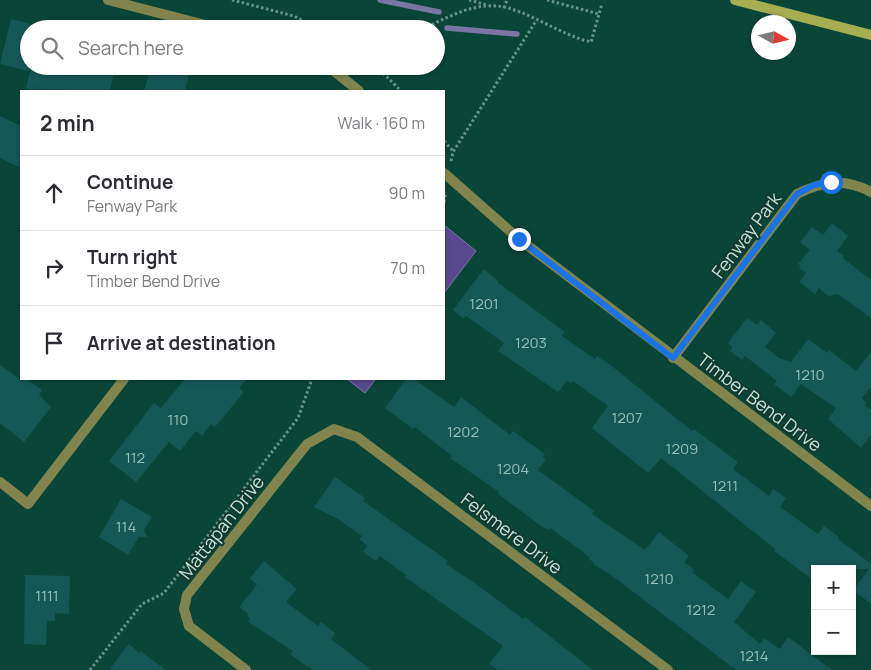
<!DOCTYPE html>
<meta charset="utf-8">
<style>
:root{--surface:#fff;--page:#f2f2f3;--text:#2b2b33;--muted:#7c7c81;--line:#e1e1e2}
body{margin:0;font-family:Manrope,sans-serif;background:var(--page);color:var(--text)}
.controls{position:absolute;right:15px;bottom:15px;display:grid;overflow:hidden;border-radius:0px;box-shadow:0 1px 4px #0004}
.controls button{width:45px;height:45px;display:grid;place-items:center;padding:0;border:0;border-bottom:1px solid var(--line);background:var(--surface);color:var(--text);font:25px sans-serif}
.compass{position:absolute;left:751px;top:15px;width:45px;height:45px;border-radius:50%;background:var(--surface);box-shadow:0 1px 4px #0004;rotate:98deg}
.stop{position:absolute;width:15px;height:15px;margin:-11px;border:4px solid #1a73e8;border-radius:50%;background:#fff}
.stop.end{background:#1a73e8;border-color:#fff;box-shadow:0 1px 5px #0008}
.list{margin:0;padding:0;list-style:none}
h2{display:flex;justify-content:space-between;align-items:center;height:65px;margin:0;padding:0 20px;font-size:21px}
h2 small{font-size:16px;font-weight:400;color:var(--muted)}
.list li{display:grid;grid-template-columns:32px 1fr auto;gap:15px;align-items:center;box-sizing:border-box;height:75px;padding:0 20px;border-top:1px solid var(--line)}
.list b{display:block;font-size:19px;white-space:nowrap}
.list p{margin:0;font-size:16px;white-space:nowrap;color:var(--muted)}
.list em{font-size:16px;font-style:normal;color:var(--muted)}
.icon{flex:none;width:28px;height:28px;fill:none;stroke:currentColor;stroke-width:2;stroke-linecap:round;stroke-linejoin:round}
.map{position:relative;flex:none;width:871px;height:670px;overflow:hidden}
.search{position:absolute;background:var(--surface);box-shadow:0 1px 4px #0004;left:20px;top:20px;width:425px;height:55px;display:flex;align-items:center;gap:12px;box-sizing:border-box;padding:0 18px;border-radius:28px;color:var(--muted);font-size:19px}
.panel{position:absolute;background:var(--surface);box-shadow:0 1px 4px #0004;left:20px;top:90px;width:425px;height:290px;border-radius:0px}
.map>svg:first-child{display:block}
.water{fill:#58488e;stroke:#7877a4}
.lines{fill:none;stroke-linecap:round;stroke-linejoin:round}
.stream{stroke:#7877a4;stroke-width:5.5}
.building{fill:#155755}
.path{stroke:#649386;stroke-width:3;stroke-dasharray:2.5 2.5;stroke-linecap:butt}
.street{stroke:#81854d;stroke-width:10}
.secondary{stroke:#a7ad51;stroke-width:10}
.route{stroke:#1a73e8;stroke-width:6}
.labels{text-anchor:middle;dominant-baseline:central;stroke-width:4;stroke-linejoin:round;paint-order:stroke}
.number-label{font-size:15px;fill:#96c1b7}
.street-label{font-size:18px;fill:#c1e4d8;stroke:#13392f}
</style>
<div class="map">
<svg width="871" height="670" viewBox="0 0 871 670">
<rect width="100%" height="100%" fill="#0a4638"/>
<g class="water">
<path d="M444,225L476,251L444,293Z"/>
<path d="M347,379H376L365,393Z"/>
</g>
<g class="lines">
<g class="stream">
<path d="M380,0L439,12"/>
<path d="M447,28L517,34"/>
</g>
</g>
<g class="building">
<path d="M11,19L31,24L29,29V71L0,64Z"/>
<path d="M31,66H42L73,76L76,66H115L110,91L26,89Z"/>
<path d="M151,66H176L190,70L185,91H144Z"/>
<path d="M0,116L21,126V168L0,158Z"/>
<path d="M832,223L848,236L837,251L844,256L843,258L871,280V318L838,294L828,296L819,288L815,294L799,282L806,273L799,268L801,266L798,264L810,250L800,242L812,227L823,235Z"/>
<path d="M484,269L498,281L497,282L565,332L562,336L595,359L597,356L613,367L692,431L694,429L738,462L733,469L769,496L773,489L786,498L780,507L818,534L824,526L839,537L838,539L871,564V604L853,590L869,569H815V581L774,551L775,549L661,458L648,473L592,428L608,406L573,381L571,383L567,381L558,392L498,351L504,343L466,316L464,319L453,310Z"/>
<path d="M747,318L757,325L761,320L776,333L765,347L779,358L791,362L808,339L827,353L829,350L856,371L871,352V387L862,398L867,403L865,405L871,410V435L861,448L828,419L836,408L801,384L791,397L774,384L777,381L745,356L742,360L730,351L733,347L728,343Z"/>
<path d="M0,365L20,379L28,380L42,390L39,395L51,407L24,442L0,423Z"/>
<path d="M185,379H247L239,388L244,392L215,427L211,424L202,436L196,431L180,451L169,442L136,482L109,461L154,403L161,408Z"/>
<path d="M406,379H414L454,407L461,397L510,435L513,431L545,454L543,457L546,459L538,470L594,511L592,514L645,550L659,532L689,556L684,562L694,570L692,572L728,599L741,581L756,592L734,622L760,644L764,638L780,649L788,637L832,670H736L611,575L593,564L594,563L589,559L590,558L582,551L550,528L549,530L541,526L497,493L499,492L450,458L452,456L415,427L413,429L385,408Z"/>
<path d="M335,477L365,498L363,501L448,561L446,564L476,584L523,619L525,617L593,670H498L489,664L503,646L405,577L406,575L380,556L376,561L363,552L367,546L359,539L362,536L338,519L314,507Z"/>
<path d="M121,499L152,517L144,530L147,537H139L128,555L99,537Z"/>
<path d="M264,561L297,589L286,602L318,626L321,622L335,633L331,639L371,670H312L290,654L293,651L248,622L250,619L247,616L248,614L239,607L257,585L250,578Z"/>
<path d="M25,575L70,576L69,614L55,613V621H47L46,645L24,644Z"/>
<path d="M129,644L139,653L140,651L166,670H109Z"/>
</g>
<g class="lines">
<g class="path">
<path d="M232,0L294,16L318,29"/>
<path d="M469,0L487,5"/>
<path d="M547,0L599,14L602,4"/>
<path d="M504,8L507,0"/>
<path d="M423,29C446,18 470,4 497,6C524,8 560,35 591,42L599,14"/>
<path d="M376,66L401,91"/>
<path d="M444,141L453,151"/>
<path d="M451,161L453,152L536,21"/>
<path d="M444,202L446,192"/>
<path d="M90,670L142,604L164,593L298,418L312,379"/>
</g>
<g class="street">
<path d="M108,0L221,29"/>
<path d="M328,66L359,91"/>
<path d="M444,173L519,239L871,506"/>
<path d="M673,358L797,194C823,181 845,178 871,192"/>
<path d="M0,482L28,504L124,379"/>
<path d="M246,670L189,626L184,609L187,595L307,444L334,429L357,437L668,670"/>
</g>
<path class="secondary" d="M735,0L871,35"/>
</g>
<g class="lines">
<path class="route" d="M519,239L673,358L797,194L814,185L831,182"/>
</g>
<g class="labels">
<g class="number-label">
<text x="484" y="303">1201</text>
<text x="531" y="342">1203</text>
<text x="810" y="374">1210</text>
<text x="627" y="417">1207</text>
<text x="178" y="419">110</text>
<text x="463" y="431">1202</text>
<text x="682" y="448">1209</text>
<text x="135" y="457">112</text>
<text x="513" y="468">1204</text>
<text x="725" y="485">1211</text>
<text x="126" y="526">114</text>
<text x="659" y="578">1210</text>
<text x="47" y="595">1111</text>
<text x="701" y="609">1212</text>
<text x="754" y="655">1214</text>
</g>
<g class="street-label">
<text transform="translate(746 235) rotate(-53)">Fenway Park</text>
<text transform="translate(760 402) rotate(37)">Timber Bend Drive</text>
<text transform="translate(221 527) rotate(-52)">Mattapan Drive</text>
<text transform="translate(512 533) rotate(37)">Felsmere Drive</text>
</g>
</g>
</svg>
<div class="controls">
<button>+</button>
<button>−</button>
</div>
<svg class="compass" viewBox="-18 -18 36 36"><path d="M0-13l5 13h-10z" fill="#e53935"/><path d="M0 13l5-13h-10z" fill="#7c7c81"/></svg>
<div class="stop" style="left:831px;top:182px"></div>
<div class="stop end" style="left:519px;top:239px"></div>
<div class="search"><svg class="icon" aria-label="search" viewBox="0 0 24 24"><circle cx="10" cy="10" r="6"/><path d="M15 15l6 6"/></svg>Search here</div>
<section class="panel">
<h2>2 min<small>Walk · 160 m</small></h2>
<ul class="list">
<li><svg class="icon" aria-label="ahead" viewBox="0 0 24 24"><path d="M12 20V5M6 11l6-6 6 6"/></svg><div><b>Continue</b><p>Fenway Park</p></div><em>90 m</em></li>
<li><svg class="icon" aria-label="right" viewBox="0 0 24 24"><path d="M7 20v-9h11M14 6l5 5-5 5"/></svg><div><b>Turn right</b><p>Timber Bend Drive</p></div><em>70 m</em></li>
<li><svg class="icon" aria-label="arrive" viewBox="0 0 24 24"><path d="M6 21V4h12l-3 4 3 4H6"/></svg><div><b>Arrive at destination</b></div></li>
</ul>
</section>
</div>
